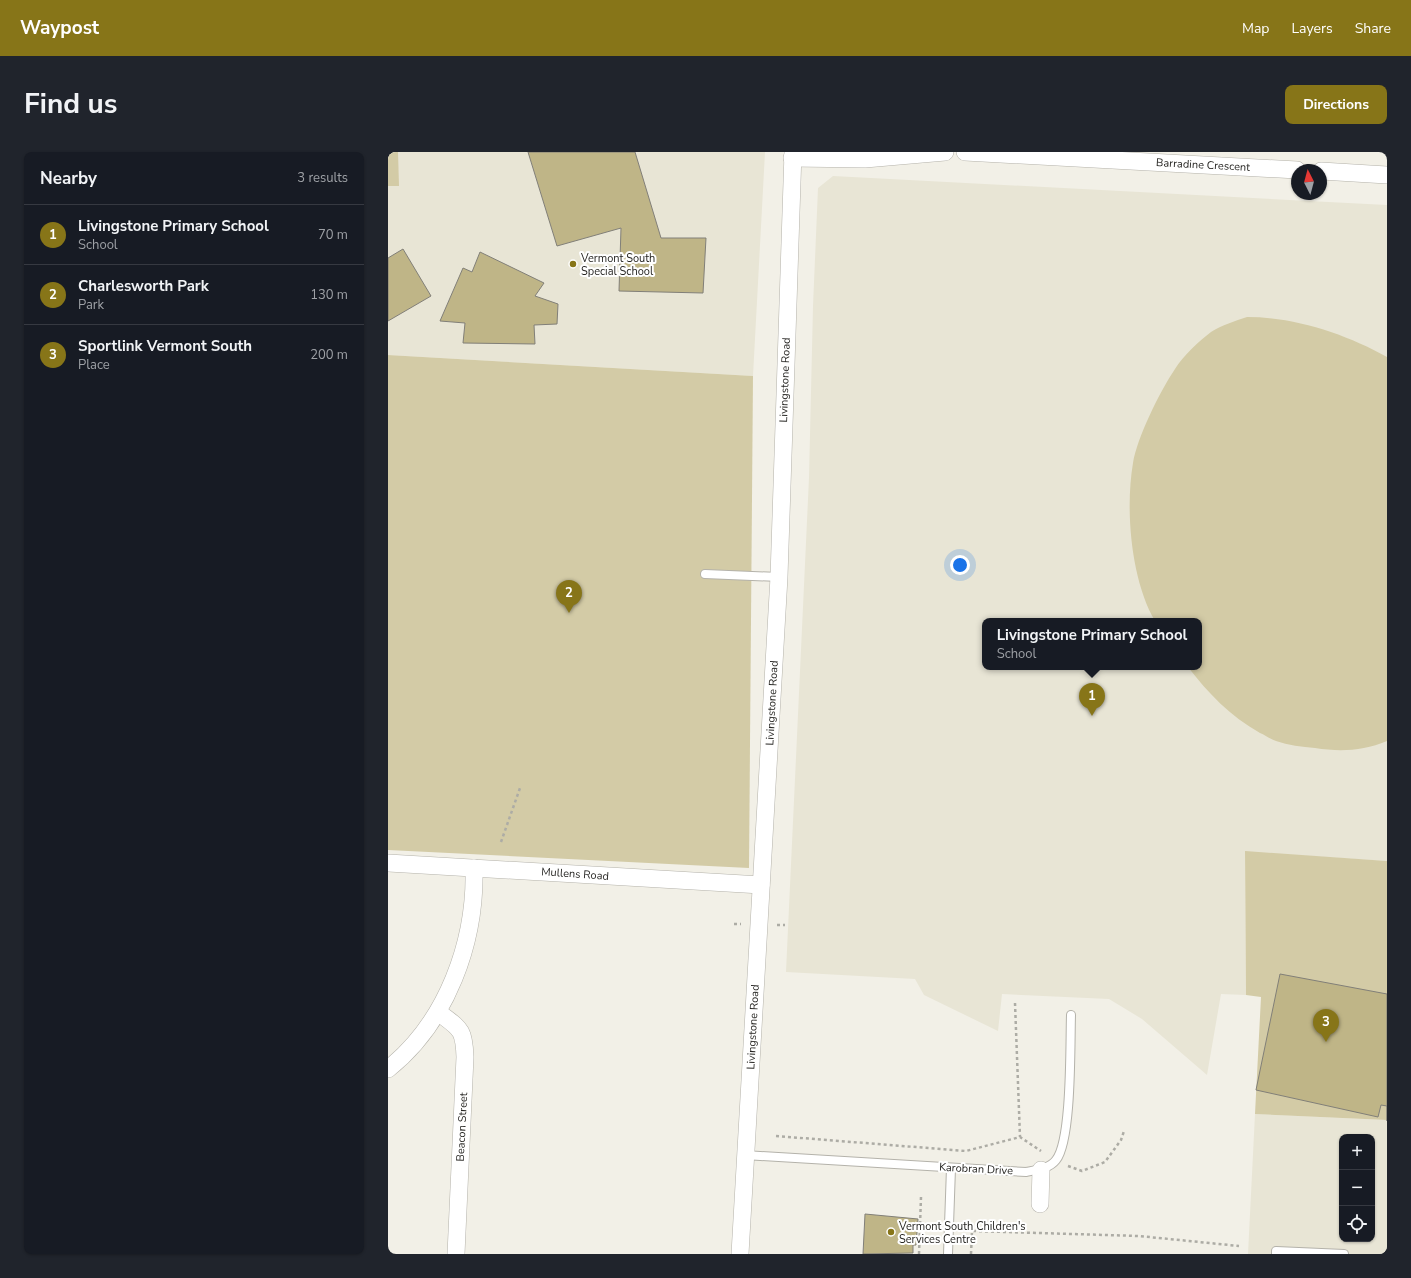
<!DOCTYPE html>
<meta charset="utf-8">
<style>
:root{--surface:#171b24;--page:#20242c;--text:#f1f3f6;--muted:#9ea1a6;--line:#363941;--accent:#877518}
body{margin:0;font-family:"Nunito Sans",sans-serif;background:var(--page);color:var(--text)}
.controls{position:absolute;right:12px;bottom:12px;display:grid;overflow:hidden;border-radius:8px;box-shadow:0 1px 3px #0004}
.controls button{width:36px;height:36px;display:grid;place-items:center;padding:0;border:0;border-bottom:1px solid var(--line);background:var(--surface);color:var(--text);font:20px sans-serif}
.compass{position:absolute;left:903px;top:12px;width:36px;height:36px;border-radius:50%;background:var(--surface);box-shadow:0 1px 3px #0004;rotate:354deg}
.you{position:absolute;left:572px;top:413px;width:14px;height:14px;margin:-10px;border:3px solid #fff;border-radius:50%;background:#1a73e8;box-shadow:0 0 0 6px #1a73e833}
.badge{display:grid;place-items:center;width:26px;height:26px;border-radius:50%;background:var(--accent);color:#fff;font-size:13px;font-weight:700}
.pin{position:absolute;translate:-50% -33px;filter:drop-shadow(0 1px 2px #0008)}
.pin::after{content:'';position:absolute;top:21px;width:14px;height:12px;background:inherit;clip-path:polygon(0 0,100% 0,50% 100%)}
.popup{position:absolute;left:594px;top:466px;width:220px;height:52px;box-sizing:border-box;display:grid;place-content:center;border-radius:8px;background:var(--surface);filter:drop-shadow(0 1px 3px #0005);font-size:13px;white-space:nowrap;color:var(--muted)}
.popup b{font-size:15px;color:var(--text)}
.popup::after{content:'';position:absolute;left:50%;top:100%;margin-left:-8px;border:8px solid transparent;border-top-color:var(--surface)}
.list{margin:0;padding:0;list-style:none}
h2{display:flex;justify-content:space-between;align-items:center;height:52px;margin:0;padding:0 16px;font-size:17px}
h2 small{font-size:13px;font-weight:400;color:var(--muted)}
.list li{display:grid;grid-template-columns:26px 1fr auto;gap:12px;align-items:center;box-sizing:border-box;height:60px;padding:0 16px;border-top:1px solid var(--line)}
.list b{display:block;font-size:15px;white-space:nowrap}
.list p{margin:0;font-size:13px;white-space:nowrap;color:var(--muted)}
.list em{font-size:13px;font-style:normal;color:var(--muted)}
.icon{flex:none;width:22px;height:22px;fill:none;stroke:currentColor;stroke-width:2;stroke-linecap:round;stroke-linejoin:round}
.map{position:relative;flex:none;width:999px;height:1102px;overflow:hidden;border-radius:8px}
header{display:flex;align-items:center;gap:24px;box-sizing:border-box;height:56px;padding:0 20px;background:var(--accent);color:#fff}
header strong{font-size:19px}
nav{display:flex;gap:22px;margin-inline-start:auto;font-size:14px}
.intro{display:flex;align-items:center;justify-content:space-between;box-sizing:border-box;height:96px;padding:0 24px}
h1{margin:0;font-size:28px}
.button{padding:10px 18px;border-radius:8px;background:var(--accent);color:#fff;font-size:14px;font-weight:700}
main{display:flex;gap:24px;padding:0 24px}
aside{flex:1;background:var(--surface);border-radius:8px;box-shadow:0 1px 3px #0004}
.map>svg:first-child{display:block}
.built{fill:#e8e5d5;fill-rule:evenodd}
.green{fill:#d3cba6}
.building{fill:#bfb587;stroke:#817f78}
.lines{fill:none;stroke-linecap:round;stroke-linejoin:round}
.service-casing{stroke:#b4b2aa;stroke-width:10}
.minor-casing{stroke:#b4b2aa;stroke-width:18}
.path{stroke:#adaca5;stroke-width:2.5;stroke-dasharray:3 3;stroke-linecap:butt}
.service{stroke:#fff;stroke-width:8}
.minor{stroke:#fff;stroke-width:17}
.poi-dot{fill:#877518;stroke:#fff;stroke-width:1.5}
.labels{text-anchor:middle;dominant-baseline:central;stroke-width:4;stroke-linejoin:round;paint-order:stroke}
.street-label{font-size:11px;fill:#262522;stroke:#fff}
.poi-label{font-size:11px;fill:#262522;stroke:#fff;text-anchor:start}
</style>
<header>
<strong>Waypost</strong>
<nav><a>Map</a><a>Layers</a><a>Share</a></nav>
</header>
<div class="intro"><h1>Find us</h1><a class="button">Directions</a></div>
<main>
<aside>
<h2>Nearby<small>3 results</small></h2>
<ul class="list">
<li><span class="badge">1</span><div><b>Livingstone Primary School</b><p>School</p></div><em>70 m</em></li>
<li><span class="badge">2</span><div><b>Charlesworth Park</b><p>Park</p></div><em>130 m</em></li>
<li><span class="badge">3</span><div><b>Sportlink Vermont South</b><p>Place</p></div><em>200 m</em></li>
</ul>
</aside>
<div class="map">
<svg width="999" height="1102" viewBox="0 0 999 1102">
<rect width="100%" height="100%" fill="#f2f0e7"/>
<g class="built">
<path d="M0,0H377L365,224L0,203Z"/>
<path d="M445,24L999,53V709L857,700L858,843L833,842L819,923L754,867L721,847L614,842L610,879L536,843L527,827L398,820L421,326L425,154L430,36ZM597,469H811V515H597Z"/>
<path d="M867,962L999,968V1102H860ZM954,985H984V1087H954Z"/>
</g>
<g class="green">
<path d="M0,0H10L11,34H0Z"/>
<path d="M859,165C907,165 958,182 999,205V589C975,599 952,600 927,596C914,595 900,593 888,589C882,587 877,583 872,581C842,564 820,541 800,515H811V469H767C743,428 737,358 745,311C749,286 772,239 787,217C795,204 811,189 823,180C834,173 847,169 859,165Z"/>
<path d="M0,203L365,224L361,716L0,698Z"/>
<path d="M857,699L999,709V968L867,962L873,845L858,843Z"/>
</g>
<g class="building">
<path d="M140,0H247L273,86H318L315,141L231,139L233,76L169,94Z"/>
<path d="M15,97L43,144L0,169V106Z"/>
<path d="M92,100L156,131L147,144L170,152L169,172L146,173L147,192L75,191L77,171L52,169L75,116L84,120Z"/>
<path d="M892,822L999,842V969V954L993,953L990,965L868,938Z"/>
<path d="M477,1062L530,1067L528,1093H525V1101L475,1102Z"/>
</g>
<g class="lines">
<g class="service-casing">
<g id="service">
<path d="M317,422L391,425"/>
<path d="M357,1003L638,1020C648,1018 661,1017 668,1008C684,988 682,893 683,863"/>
<path d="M560,1102L563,1016"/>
<path d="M888,1102V1099L956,1102"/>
</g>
</g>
<g class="minor-casing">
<g id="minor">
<path d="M577,0L909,18"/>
<path d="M404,6L477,7L557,0"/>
<path d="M933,19L999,23"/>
<path d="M0,711L373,733"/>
<path d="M50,860C72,877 76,876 77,905L68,1102"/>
<path d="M0,917C59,870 88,790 86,716"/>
<path d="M652,1052L653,1018"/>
<path d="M352,1102L391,425L405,0"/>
</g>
</g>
<g class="path">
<path d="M113,690L132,636"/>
<path d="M346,772H353"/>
<path d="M389,773H397"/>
<path d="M627,851L632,985"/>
<path d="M388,984L578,999L632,985L653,999"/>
<path d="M680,1014L694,1019L717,1010L733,988L736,979"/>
<path d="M531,1102L533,1045"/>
<path d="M583,1102L584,1079L751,1084L851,1094"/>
</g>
<use href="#service" class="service"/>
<use href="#minor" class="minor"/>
</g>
<g class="poi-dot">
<circle cx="185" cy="112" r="4"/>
<circle cx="503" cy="1080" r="4"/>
</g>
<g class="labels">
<g class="street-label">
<text transform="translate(815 13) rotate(3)">Barradine Crescent</text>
<text transform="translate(397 228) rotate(-88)">Livingstone Road</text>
<text transform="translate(384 551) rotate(-87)">Livingstone Road</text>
<text transform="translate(187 722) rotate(4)">Mullens Road</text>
<text transform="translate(365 875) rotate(-87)">Livingstone Road</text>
<text transform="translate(74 975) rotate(-87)">Beacon Street</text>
<text transform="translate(588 1017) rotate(3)">Karobran Drive</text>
</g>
<g class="poi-label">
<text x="193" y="106">Vermont South<tspan x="193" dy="13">Special School</tspan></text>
<text x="511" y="1074">Vermont South Children's<tspan x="511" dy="13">Services Centre</tspan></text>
</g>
</g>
</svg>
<div class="controls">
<button>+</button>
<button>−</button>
<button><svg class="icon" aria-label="locate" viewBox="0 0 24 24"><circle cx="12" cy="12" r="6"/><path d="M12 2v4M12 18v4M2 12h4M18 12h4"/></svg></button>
</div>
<svg class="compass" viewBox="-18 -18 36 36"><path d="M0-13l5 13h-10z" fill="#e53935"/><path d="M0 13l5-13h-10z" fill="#9ea1a6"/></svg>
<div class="you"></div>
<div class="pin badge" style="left:704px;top:564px">1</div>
<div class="popup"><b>Livingstone Primary School</b>School</div>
<div class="pin badge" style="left:181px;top:461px">2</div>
<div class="pin badge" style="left:938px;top:890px">3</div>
</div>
</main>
